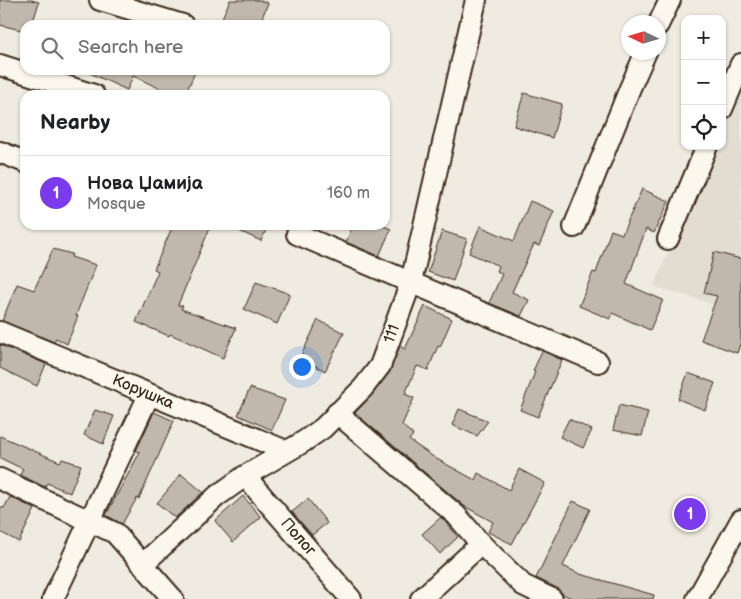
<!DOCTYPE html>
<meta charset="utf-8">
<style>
:root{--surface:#fff;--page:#f2f2f2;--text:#202124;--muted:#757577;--line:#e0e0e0;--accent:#7c3aed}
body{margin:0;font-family:"Balsamiq Sans",sans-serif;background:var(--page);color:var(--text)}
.controls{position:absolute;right:15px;top:15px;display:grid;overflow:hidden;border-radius:10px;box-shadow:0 1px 4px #0004}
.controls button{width:45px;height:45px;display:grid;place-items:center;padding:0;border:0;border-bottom:1px solid var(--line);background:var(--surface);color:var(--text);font:25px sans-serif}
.compass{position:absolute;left:621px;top:15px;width:45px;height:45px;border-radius:50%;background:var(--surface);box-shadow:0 1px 4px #0004;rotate:274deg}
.you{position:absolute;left:301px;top:366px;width:18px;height:18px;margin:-12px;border:4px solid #fff;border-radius:50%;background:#1a73e8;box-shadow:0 0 0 8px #1a73e833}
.badge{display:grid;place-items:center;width:32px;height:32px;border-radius:50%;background:var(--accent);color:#fff;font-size:16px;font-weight:700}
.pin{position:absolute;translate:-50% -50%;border:2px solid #fff;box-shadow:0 1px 5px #0006}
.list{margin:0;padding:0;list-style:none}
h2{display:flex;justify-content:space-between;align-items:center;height:65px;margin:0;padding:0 20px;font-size:21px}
h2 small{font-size:16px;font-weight:400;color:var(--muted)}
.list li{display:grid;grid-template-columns:32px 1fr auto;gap:15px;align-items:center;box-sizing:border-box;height:75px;padding:0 20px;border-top:1px solid var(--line)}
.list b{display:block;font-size:19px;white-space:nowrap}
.list p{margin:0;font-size:16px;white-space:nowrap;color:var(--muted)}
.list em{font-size:16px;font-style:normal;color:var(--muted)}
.icon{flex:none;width:28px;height:28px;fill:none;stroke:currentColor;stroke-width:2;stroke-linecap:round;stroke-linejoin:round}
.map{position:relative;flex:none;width:741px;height:599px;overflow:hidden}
.search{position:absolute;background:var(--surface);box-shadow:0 1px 4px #0004;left:20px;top:20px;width:370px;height:55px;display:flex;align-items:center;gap:12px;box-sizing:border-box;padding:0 18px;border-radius:15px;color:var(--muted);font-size:19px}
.panel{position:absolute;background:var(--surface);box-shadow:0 1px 4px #0004;left:20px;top:90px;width:370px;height:140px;border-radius:15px}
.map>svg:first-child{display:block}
.built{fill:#e2dcd1}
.building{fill:#c0b8ad;stroke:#3b2a1e}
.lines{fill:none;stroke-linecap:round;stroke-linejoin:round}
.minor-casing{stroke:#3b2a1e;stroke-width:24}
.minor{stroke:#fbf7ec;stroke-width:20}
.labels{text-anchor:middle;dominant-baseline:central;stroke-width:4;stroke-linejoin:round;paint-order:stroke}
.street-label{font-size:16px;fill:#3b2a1e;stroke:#fbf7ec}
</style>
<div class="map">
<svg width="741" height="599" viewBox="0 0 741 599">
<rect width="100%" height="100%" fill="#f0ebe0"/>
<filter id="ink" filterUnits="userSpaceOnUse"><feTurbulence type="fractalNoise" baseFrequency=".02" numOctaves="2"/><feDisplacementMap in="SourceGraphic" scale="10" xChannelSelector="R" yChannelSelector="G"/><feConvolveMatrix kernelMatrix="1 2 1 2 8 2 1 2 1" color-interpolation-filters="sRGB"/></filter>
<g filter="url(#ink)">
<path class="built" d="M741,76V313L654,286L712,146H722V122Z"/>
<g class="building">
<path d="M0,0H31L39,2L32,25H25V31L0,25Z"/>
<path d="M230,0H259L268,3L259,25H237L222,18Z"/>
<path d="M83,70H196L185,95H174L133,76L127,90Z"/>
<path d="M524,93L562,104L552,138L514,126Z"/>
<path d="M642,189L669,201L654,233L646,229L626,284L663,300L650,330L612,313L610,319L579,306L593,272L596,273L611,230L622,234Z"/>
<path d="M530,201L554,211L539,246L534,244L512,292L529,300L521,316L489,303L502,274L497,271L499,266L469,253L480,226L514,241Z"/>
<path d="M173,225H211L178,305L183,306L181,309L236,328L223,358L170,334L169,336L136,322L158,271L154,269Z"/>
<path d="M226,225H268L261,241Z"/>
<path d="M353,225H381L391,229L379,256L346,242Z"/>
<path d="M442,231L467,239L453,281L428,272Z"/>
<path d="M53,249L72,254L71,257L96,265L76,315L78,316L67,344L56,338L54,342L2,321L17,284L34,290Z"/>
<path d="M714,252L741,259V341L737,353L701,340L717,296L704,293Z"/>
<path d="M256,282L290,294L277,324L244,309Z"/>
<path d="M425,306L452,319L440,347L438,346L428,370L417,366L405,394L414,398L402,425L413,435L409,440L435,458L475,480L478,473L509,490L519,469L545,483L512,544L488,532L493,522L464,506L355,413L372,395L389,373L400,346L405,349Z"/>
<path d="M318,320L344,333L325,371L300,358Z"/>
<path d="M0,345L46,364L37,386L0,368Z"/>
<path d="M542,351L562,360L538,417L520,410L535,372L533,371Z"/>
<path d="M688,373L715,383L705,410L678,399Z"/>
<path d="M250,388L285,400L272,430L238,415Z"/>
<path d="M619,405L648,412L642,436L613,430Z"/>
<path d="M459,409L488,421L477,436L452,425Z"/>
<path d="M95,410L114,416L103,444L84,435Z"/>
<path d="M154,412L174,421L139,499L137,498L122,524L106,515L140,452L136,451Z"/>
<path d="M569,419L592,430L583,448L560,437Z"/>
<path d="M0,436L60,462L62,459L81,465L70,493L47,483L45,487L20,475L23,469L0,458Z"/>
<path d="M181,474L203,492L175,518L157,503Z"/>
<path d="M243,496L261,517L233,542L215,521Z"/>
<path d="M10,497L35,509L19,542L0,532V507L4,508Z"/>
<path d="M308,499L327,523L312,535L292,512Z"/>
<path d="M573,501L590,509L563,566L580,574L654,595L653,599H573L563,594L557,588L536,578Z"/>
<path d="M441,517L458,537L440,554L422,534Z"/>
</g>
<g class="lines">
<g class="minor-casing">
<g id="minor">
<path d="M100,0L183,25"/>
<path d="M658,25L670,0"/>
<path d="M0,65L94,95"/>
<path d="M722,109L741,64"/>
<path d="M0,152L25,162"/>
<path d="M574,227L630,88L646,52"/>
<path d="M297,234L598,362"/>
<path d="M668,239L707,146"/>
<path d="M0,332L286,451"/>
<path d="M337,413L456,515L481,544L523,585L552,599"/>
<path d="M245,476L351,599"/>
<path d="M0,479L115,533L173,599"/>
<path d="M143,564L217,496L245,476L303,442L323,428L363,388L380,366L411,282L476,0"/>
<path d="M53,599L149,395"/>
<path d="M421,599L481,544"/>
<path d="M697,599L741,520"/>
</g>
</g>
<use href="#minor" class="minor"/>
</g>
</g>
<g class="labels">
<g class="street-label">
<text transform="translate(392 334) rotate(-69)">111</text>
<text transform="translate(143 392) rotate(23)">Корушка</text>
<text transform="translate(298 537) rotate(49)">Полог</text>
</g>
</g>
</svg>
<div class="controls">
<button>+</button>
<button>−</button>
<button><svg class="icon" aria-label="locate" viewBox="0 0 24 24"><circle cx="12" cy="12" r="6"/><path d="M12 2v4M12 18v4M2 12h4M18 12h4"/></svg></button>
</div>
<svg class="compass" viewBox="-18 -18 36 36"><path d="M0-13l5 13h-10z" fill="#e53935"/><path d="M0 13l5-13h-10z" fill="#757577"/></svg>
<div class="you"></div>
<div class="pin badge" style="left:690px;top:514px">1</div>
<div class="search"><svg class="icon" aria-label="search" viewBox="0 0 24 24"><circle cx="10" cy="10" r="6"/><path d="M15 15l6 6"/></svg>Search here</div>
<section class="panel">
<h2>Nearby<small></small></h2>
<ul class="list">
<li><span class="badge">1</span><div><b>Нова Џамија</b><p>Mosque</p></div><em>160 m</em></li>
</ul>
</section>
</div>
